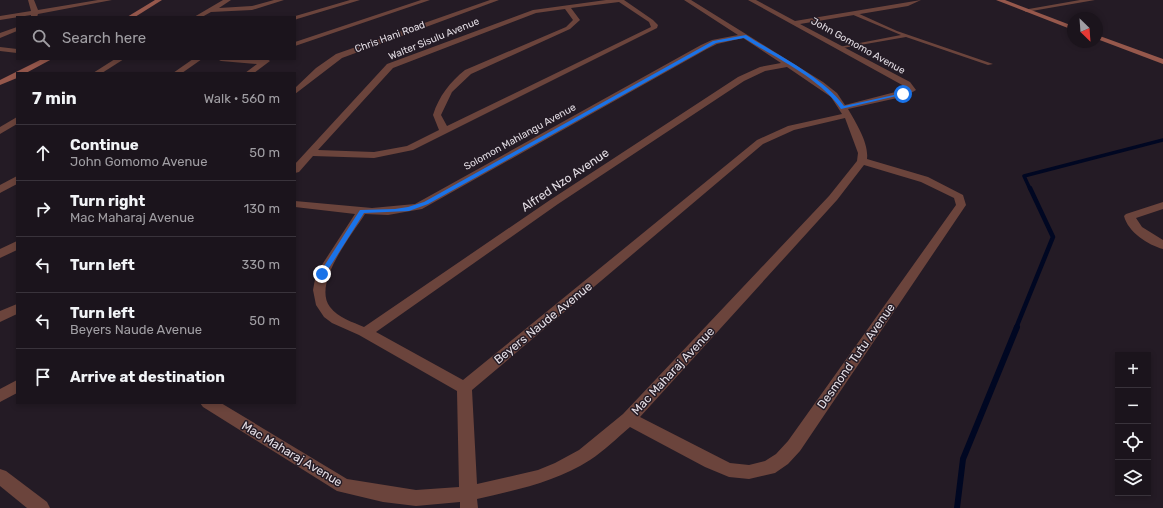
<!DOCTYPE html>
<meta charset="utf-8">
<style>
:root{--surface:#1b141c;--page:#241d25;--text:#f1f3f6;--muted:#a09ea3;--line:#39333b}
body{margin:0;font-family:Rubik,sans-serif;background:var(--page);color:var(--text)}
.controls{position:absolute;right:12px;bottom:12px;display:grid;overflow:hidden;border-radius:0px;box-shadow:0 2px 6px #0003}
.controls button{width:36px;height:36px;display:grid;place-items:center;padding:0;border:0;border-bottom:1px solid var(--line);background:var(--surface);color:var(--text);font:20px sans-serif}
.compass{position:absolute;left:1067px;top:12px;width:36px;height:36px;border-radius:50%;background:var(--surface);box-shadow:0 2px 6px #0003;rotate:155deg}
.stop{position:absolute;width:12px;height:12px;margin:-9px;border:3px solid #1a73e8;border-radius:50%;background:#fff}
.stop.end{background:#1a73e8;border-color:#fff;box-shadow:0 1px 4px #0008}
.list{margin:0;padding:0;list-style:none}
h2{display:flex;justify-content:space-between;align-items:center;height:52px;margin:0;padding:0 16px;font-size:17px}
h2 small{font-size:13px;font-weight:400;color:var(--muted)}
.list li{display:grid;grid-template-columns:26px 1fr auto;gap:12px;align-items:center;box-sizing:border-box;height:56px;padding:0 16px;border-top:1px solid var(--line)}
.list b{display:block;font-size:15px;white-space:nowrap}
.list p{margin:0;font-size:13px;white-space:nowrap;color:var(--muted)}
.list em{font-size:13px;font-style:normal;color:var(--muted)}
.icon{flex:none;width:22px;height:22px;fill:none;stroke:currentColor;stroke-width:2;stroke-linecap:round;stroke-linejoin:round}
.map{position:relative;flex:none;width:1163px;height:508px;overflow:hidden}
.search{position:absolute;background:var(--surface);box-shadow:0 2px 6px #0003;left:16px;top:16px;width:280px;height:44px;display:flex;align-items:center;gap:10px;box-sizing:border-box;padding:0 14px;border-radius:0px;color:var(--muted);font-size:15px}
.panel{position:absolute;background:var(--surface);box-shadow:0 2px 6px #0003;left:16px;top:72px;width:280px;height:332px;border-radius:0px}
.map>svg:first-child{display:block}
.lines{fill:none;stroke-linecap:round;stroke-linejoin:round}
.stream-far2{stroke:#000722;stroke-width:3.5}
.stream-far1{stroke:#000722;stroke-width:4.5}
.stream{stroke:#000722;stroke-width:6}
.lane{fill:#6b443c;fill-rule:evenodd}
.street{fill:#6b443c;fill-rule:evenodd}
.secondary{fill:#96584c;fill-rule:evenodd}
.route{fill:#1a73e8}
.labels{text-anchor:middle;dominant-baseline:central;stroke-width:3;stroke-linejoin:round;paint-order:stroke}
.far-street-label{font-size:10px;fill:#e3dde4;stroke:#241b25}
.street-label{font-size:12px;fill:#e3dde4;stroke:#241b25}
</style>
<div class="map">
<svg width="1163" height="508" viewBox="0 0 1163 508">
<rect width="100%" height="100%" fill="#241b25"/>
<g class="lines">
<path class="stream-far2" d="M1030,189L1024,176L1163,140"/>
<path class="stream-far1" d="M1016,328L1053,237L1030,188"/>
<path class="stream" d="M957,508L963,459L1017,327"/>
<path class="lane" d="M851,12H855L897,31L993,64L988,65L906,37L837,49V47H839L901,35L851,14Z"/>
<g class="street">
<path d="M28,0H34L38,10L98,0H112L38,14L37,17H31V15L0,20V16L31,11Z"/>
<path d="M223,0H231L219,8L252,6L274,0H284L252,10L211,12L202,17H194Z"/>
<path d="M350,0H360L297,19L295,20V17H292Z"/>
<path d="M421,0H430L295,46V42Z"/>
<path d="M490,0H499L342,58L295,94V88L316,68L336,54Z"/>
<path d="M606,0H624L653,20L658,25L657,28L413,150L374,158L313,156L299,172L295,173V164L387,64L533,10ZM619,2L649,22L651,27L447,126L441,115L452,92L471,74L570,29L580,20L571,8ZM565,9L573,20L566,27L465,70C450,82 439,96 433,115L439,130L407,146L374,152L318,150L393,68L536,13Z"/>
<path d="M684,0H691L823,82L837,93L845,105L907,89L904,86L748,0H756L795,21L921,0L908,6L800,24L910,82L916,90L906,96L848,109C856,123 869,143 867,159L928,177L963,195L966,205L800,451L788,464L775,473L749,479L729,477L705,467L630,427C617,438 604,451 590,460C556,482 516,490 477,499L478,508H460V502L416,506L383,502L337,491L203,407L200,403H221L347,479L416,490L459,487L457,391L359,335L332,323L324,317L316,305L313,290L316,274L355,214L295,207V201L372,208L415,204L701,45L712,40L738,35ZM743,38L781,63L760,67L738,77L550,200L364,327C353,322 338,318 330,307C312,283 352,235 365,214L388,215L422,209L707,49L717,44ZM787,67L831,97L842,114L788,126L757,140L463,380L376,332L558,204L744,81L765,71ZM845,118L858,153L857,161L829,196L623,414L579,450L555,463L538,470L477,484L472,390L763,144L794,130ZM864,165L921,182L954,198L956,205L788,441L776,454L765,461L749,465L730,463L640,417L837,200Z"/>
<path d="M1080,0H1095L1026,12L1023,10Z"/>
<path d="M17,27V31L0,38V33Z"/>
<path d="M0,47L17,49V53L0,51Z"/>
<path d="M115,59H124L102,73H93Z"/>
<path d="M193,59H202L182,73H173Z"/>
<path d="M217,59H267L270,61L254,73H245L257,64L221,61Z"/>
<path d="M17,117V124L0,134V127Z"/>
<path d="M17,176V184L0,193V185Z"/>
<path d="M1163,202V209L1136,218L1142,227L1163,240V249C1148,245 1128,232 1124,216L1126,214Z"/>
<path d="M17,241V250L0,258V249Z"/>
<path d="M17,304V314L0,322V311Z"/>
<path d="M17,380V393L0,402V389Z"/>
<path d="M0,469L6,471L47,502L50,508H27L0,486Z"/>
</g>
<g class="secondary">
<path d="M155,0H162L135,17H127Z"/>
<path d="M996,0H1005L1073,26V30Z"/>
<path d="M1097,35L1163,59V64L1097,39Z"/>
<path d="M42,59H52L26,73H17V78L0,85V80Z"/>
</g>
</g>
<path class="route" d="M746,35C777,55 823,77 844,106L903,93L905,94L841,109C820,78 776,58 744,38L716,43L428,204L409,211L364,213L324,276L319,274L360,210L395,209L408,207L424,202L713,41Z"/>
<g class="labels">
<g class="far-street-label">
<text transform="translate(390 37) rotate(-20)">Chris Hani Road</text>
<text transform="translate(434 39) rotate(-22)">Walter Sisulu Avenue</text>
<text transform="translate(858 46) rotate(29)">John Gomomo Avenue</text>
<text transform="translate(520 137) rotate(-29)">Solomon Mahlangu Avenue</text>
</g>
<g class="street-label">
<text transform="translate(565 180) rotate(-34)">Alfred Nzo Avenue</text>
<text transform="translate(543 323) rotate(-39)">Beyers Naude Avenue</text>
<text transform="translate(856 356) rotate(-55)">Desmond Tutu Avenue</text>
<text transform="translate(673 371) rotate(-47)">Mac Maharaj Avenue</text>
<text transform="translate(292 454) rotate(31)">Mac Maharaj Avenue</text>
</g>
</g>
</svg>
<div class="controls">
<button>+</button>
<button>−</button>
<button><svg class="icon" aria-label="locate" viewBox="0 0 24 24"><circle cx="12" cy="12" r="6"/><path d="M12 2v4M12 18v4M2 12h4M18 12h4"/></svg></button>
<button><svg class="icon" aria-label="layers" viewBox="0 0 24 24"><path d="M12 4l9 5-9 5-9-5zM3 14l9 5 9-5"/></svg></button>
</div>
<svg class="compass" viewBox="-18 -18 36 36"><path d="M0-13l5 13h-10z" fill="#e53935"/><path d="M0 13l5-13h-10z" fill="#a09ea3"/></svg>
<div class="stop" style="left:903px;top:94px"></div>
<div class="stop end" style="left:322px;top:274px"></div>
<div class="search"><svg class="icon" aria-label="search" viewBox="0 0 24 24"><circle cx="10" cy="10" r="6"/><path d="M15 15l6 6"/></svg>Search here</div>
<section class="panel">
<h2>7 min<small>Walk · 560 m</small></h2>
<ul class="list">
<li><svg class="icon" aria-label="ahead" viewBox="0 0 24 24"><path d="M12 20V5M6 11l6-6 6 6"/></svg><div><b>Continue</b><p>John Gomomo Avenue</p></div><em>50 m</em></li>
<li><svg class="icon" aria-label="right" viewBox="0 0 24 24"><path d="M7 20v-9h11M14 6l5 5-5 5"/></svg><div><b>Turn right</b><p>Mac Maharaj Avenue</p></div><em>130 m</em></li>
<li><svg class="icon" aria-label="left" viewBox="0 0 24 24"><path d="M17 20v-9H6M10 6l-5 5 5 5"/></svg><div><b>Turn left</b></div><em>330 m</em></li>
<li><svg class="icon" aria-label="left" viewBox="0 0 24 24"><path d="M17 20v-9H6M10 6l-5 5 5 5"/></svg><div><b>Turn left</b><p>Beyers Naude Avenue</p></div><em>50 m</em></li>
<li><svg class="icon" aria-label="arrive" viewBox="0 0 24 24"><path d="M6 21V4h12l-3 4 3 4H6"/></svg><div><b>Arrive at destination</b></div></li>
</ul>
</section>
</div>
